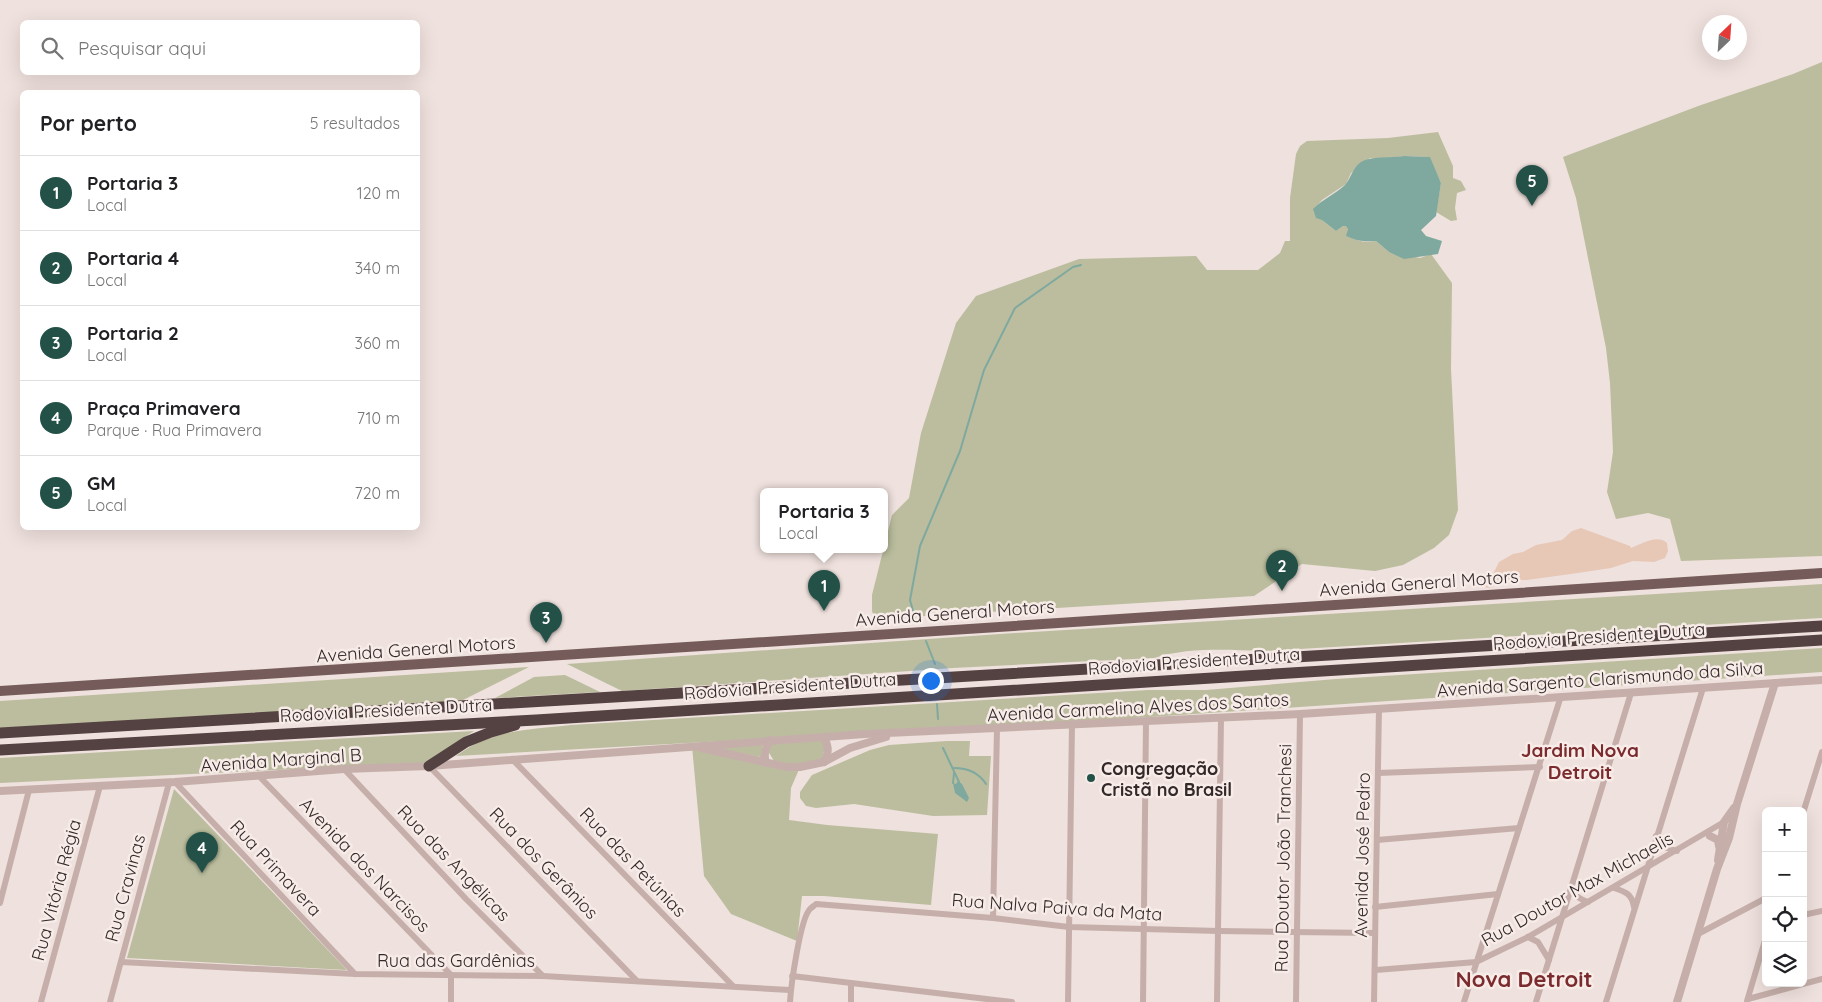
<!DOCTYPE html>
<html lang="pt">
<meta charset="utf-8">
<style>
:root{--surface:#fff;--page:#f2f2f2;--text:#202124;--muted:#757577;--line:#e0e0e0;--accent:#235147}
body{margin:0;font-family:Quicksand,sans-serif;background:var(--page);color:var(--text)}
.controls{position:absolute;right:15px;bottom:15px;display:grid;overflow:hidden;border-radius:8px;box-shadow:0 5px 20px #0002}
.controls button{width:45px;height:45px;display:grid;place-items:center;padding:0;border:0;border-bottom:1px solid var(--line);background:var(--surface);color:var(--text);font:25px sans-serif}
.compass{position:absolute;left:1702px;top:15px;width:45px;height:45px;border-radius:50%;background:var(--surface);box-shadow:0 5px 20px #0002;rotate:25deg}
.you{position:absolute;left:930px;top:680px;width:18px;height:18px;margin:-12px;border:4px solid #fff;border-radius:50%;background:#1a73e8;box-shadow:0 0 0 8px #1a73e833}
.badge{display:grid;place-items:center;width:32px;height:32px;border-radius:50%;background:var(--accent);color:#fff;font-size:16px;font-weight:700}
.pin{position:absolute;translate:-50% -41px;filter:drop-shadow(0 1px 2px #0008)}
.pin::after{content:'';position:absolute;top:26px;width:18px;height:15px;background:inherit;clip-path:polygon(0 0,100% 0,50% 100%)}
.popup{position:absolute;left:760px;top:488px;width:128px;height:65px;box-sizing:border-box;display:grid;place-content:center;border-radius:8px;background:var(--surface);filter:drop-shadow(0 1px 4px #0005);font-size:16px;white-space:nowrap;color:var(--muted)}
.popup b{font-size:19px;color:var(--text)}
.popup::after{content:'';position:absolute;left:50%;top:100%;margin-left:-10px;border:10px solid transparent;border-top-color:var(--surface)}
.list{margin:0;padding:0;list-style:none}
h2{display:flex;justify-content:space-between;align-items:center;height:65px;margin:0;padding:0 20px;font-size:21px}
h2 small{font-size:16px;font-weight:400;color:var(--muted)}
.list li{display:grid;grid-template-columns:32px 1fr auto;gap:15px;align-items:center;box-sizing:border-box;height:75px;padding:0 20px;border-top:1px solid var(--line)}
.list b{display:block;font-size:19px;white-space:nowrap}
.list p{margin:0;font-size:16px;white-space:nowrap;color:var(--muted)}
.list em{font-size:16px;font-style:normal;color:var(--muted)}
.icon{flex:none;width:28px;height:28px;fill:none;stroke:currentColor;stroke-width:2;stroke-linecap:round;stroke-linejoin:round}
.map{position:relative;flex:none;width:1822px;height:1002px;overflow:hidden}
.search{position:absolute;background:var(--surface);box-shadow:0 5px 20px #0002;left:20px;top:20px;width:400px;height:55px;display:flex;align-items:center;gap:12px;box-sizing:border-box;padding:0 18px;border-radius:8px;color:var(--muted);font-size:19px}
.panel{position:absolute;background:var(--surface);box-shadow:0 5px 20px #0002;left:20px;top:90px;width:400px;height:440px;border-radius:8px}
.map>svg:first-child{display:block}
.green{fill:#bbbd9e}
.sand{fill:#e7c8b7}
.water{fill:#7fa99f}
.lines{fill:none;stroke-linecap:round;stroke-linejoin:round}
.stream{stroke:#7fa99f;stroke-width:2}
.minor{stroke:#c6afaa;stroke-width:6}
.tertiary{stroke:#c6afaa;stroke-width:8}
.primary{stroke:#755c5b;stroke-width:10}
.motorway{stroke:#544141;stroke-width:11}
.poi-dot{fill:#235147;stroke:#f7ece8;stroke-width:2}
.labels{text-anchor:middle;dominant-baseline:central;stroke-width:5;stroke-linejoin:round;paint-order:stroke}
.street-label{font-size:18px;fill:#342929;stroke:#f7ece8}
.poi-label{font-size:18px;font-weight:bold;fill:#342929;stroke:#f7ece8;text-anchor:start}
.neighbourhood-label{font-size:19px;font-weight:bold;fill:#7b2a2e;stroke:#f7ece8}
.district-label{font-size:22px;font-weight:bold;fill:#7b2a2e;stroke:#f7ece8}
</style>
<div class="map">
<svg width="1822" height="1002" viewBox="0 0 1822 1002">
<rect width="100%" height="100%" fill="#efe1dd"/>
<g class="green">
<path d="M1822,62V556L1681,561L1670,519L1648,513L1616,519L1607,492L1613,452L1610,383L1606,348L1576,198L1563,157L1701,105L1793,74Z"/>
<path d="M1438,132L1453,166V178L1461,181L1466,190L1457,193L1455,208L1457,220L1451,221L1436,212L1441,183L1429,157L1404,156L1377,159L1370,158L1351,173L1346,184L1322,200L1314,209L1316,215L1336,231L1343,226H1347L1348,228L1347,236C1357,241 1365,243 1376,241L1389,252L1420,258L1431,254L1452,283L1451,369L1458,510L1449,535L1434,548L1403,565L1375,571L1302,564L1254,596L875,619L872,611V595L892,515L909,498L921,433L956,323L976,296L1079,259L1196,256L1207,270H1258L1280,253L1285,241H1290V198L1296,154L1300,146L1307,141L1388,138Z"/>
<path d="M1822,584V618L1264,651C1227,650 1190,647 1154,658L953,668L622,691L567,664L1015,633Z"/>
<path d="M1822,648V672L1134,718L456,756C492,729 528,730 571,725L1148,690H1206L1336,679Z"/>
<path d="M529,667L459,702L0,728V701Z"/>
<path d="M565,675L600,692L495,698L534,677Z"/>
<path d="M474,731L425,763L0,783V758Z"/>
<path d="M822,740L826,743L822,759L797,765L774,761L768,751L770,744Z"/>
<path d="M947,741H970L969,756H991L987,815L933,816L854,804L816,808L806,806L800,798V792L812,775L870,750L889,745Z"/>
<path d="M763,744L761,757L709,748Z"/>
<path d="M692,746L800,767L791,788L789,820L827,825L938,834L931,905L824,896H802L797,941L731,914L704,876Z"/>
<path d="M174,789L346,969V970L127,958Z"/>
</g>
<path class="sand" d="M1581,528L1630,546L1631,548C1642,544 1657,534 1667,543L1668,551L1665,558L1654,562L1633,561L1611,568L1578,573L1527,580H1497L1493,587L1487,588L1484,585L1493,574L1499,562L1513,554L1523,552L1536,545L1562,540L1572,531Z"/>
<g class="water">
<path d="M1404,156L1430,157L1441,183L1436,216L1421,230L1426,236L1442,241L1438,254L1404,259L1389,252L1376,241C1365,242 1357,241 1346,236L1348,229L1346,226H1343L1336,231L1322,220L1316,218L1313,209C1323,199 1335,194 1345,185C1351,178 1353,167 1361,162C1371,156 1391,158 1404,156Z"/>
<path d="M958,781L962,784L969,798L967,802L955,793L953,783L956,784Z"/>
</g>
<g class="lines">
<g class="stream">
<path d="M915,618L910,600L920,546L960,451L984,370L1015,308L1073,267L1081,265"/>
<path d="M926,641L935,664"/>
<path d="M937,704L938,719"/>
<path d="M943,748L959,782"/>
<path d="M954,768C967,768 979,773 986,784"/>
<path d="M953,783L954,773"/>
</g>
<g class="minor">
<path d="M512,759L733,986"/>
<path d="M429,766L637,981"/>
<path d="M344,769L466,899L543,976"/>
<path d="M1378,773L1540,767"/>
<path d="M258,775L451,975V1002"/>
<path d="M175,782L355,974"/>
<path d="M1803,813L1822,752"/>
<path d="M1656,836L1667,848L1677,851"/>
<path d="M1377,840L1519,828"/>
<path d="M1571,887C1575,896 1579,899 1588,902"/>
<path d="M1614,888C1626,892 1632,894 1634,907"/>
<path d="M0,903L29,790"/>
<path d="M1375,907L1498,894"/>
<path d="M1803,915L1822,911"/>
<path d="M993,918L997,729"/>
<path d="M1698,934L1766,898"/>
<path d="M1528,937L1538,942L1549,960"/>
<path d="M121,962L355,974L543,976L790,990"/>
<path d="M1376,970L1476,962L1528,937L1724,822"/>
<path d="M792,976L1012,1002"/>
<path d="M1748,999L1822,979"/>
<path d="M1747,1001L1766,937"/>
<path d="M41,1002L100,786"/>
<path d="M110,1002L169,783"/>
<path d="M790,1002C791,986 800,919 810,909C812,907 814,906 816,904L993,918L1069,927L1219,931L1375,933"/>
<path d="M851,1002V983"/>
<path d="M1068,1002L1072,725"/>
<path d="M1143,1002L1146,721"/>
<path d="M1217,1002L1221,718"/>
<path d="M1296,1002L1300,714"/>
<path d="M1374,1002L1379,708"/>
<path d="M1464,1002L1561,696"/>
<path d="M1536,1002L1631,693"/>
<path d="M1606,1002L1703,688"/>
</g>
<g class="tertiary">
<path d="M701,748L787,767H800L824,762L850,748L886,737"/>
<path d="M824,762C829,753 829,747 824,737"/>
<path d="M766,763C763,754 766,748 770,740"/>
<path d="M0,791L175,782L344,769L429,766L865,734L1300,714L1822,680"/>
<path d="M1710,836L1718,840L1719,846"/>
<path d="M1718,860L1724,822L1734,808"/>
<path d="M1677,1002L1717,869L1729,838L1737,804L1775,683"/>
</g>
<path class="primary" d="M0,691C607,654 1215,612 1822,573"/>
<g class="motorway">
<path d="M0,733L1822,626"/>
<path d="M0,750L536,720L1822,640"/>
<path d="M429,766L466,742L491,732L515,725"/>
</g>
</g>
<circle class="poi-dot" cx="1091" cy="778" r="5"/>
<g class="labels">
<g class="street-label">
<text transform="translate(1419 583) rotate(-4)">Avenida General Motors</text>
<text transform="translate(955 613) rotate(-4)">Avenida General Motors</text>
<text transform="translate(1599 636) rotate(-4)">Rodovia Presidente Dutra</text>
<text transform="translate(416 649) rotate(-4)">Avenida General Motors</text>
<text transform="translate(1194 661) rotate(-4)">Rodovia Presidente Dutra</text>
<text transform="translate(1600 679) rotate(-4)">Avenida Sargento Clarismundo da Silva</text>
<text transform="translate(790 686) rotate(-4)">Rodovia Presidente Dutra</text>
<text transform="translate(1138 707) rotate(-3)">Avenida Carmelina Alves dos Santos</text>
<text transform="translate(386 710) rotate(-3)">Rodovia Presidente Dutra</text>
<text transform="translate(281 760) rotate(-4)">Avenida Marginal B</text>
<text transform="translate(1362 855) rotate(-89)">Avenida José Pedro</text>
<text transform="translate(1283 858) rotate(-89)">Rua Doutor João Tranchesi</text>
<text transform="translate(633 862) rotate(46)">Rua das Petúnias</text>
<text transform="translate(454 863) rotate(46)">Rua das Angélicas</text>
<text transform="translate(544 863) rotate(46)">Rua dos Gerânios</text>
<text transform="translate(365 865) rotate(46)">Avenida dos Narcisos</text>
<text transform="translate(276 868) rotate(47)">Rua Primavera</text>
<text transform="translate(125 888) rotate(-75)">Rua Cravinas</text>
<text transform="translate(1577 889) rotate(-29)">Rua Doutor Max Michaelis</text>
<text transform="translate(56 890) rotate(-75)">Rua Vitória Régia</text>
<text transform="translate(1057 907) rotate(4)">Rua Nalva Paiva da Mata</text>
<text x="456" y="960">Rua das Gardênias</text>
</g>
<g class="poi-label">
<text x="1101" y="768">Congregação<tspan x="1101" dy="21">Cristã no Brasil</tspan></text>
</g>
<g class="neighbourhood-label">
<text x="1580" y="750">Jardim Nova<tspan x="1580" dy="22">Detroit</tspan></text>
</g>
<g class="district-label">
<text x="1524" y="979">Nova Detroit</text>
</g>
</g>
</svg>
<div class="controls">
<button>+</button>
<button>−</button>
<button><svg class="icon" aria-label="locate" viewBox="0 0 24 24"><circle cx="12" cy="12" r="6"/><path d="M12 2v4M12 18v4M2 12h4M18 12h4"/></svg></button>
<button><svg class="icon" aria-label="layers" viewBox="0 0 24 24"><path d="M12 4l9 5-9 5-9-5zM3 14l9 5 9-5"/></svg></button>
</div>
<svg class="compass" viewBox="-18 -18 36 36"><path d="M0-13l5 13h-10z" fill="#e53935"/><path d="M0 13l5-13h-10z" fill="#757577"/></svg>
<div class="you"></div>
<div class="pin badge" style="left:824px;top:611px">1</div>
<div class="popup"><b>Portaria 3</b>Local</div>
<div class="pin badge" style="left:1282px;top:591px">2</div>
<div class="pin badge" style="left:546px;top:643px">3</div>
<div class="pin badge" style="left:202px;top:873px">4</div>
<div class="pin badge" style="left:1532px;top:206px">5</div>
<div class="search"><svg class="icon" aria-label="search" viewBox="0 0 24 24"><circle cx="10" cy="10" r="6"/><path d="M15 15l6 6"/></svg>Pesquisar aqui</div>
<section class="panel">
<h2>Por perto<small>5 resultados</small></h2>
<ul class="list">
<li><span class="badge">1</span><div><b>Portaria 3</b><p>Local</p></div><em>120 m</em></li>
<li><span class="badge">2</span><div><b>Portaria 4</b><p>Local</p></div><em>340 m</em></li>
<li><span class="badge">3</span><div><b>Portaria 2</b><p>Local</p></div><em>360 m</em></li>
<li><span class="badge">4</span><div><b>Praça Primavera</b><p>Parque · Rua Primavera</p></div><em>710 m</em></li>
<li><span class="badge">5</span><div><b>GM</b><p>Local</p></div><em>720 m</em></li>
</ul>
</section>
</div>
